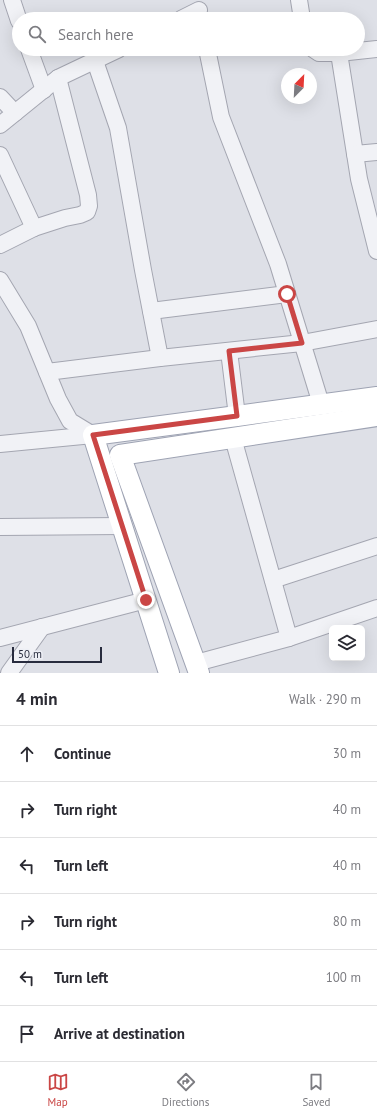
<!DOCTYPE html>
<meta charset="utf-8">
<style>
:root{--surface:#fff;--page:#f2f2f3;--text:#2b2b33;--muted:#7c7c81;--line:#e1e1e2;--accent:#ca4645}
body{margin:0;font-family:"PT Sans",sans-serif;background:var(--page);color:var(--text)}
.controls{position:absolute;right:12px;bottom:12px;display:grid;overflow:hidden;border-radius:6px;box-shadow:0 4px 16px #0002}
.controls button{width:36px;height:36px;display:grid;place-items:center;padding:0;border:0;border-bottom:1px solid var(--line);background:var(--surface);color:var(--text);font:20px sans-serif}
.compass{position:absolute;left:281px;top:68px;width:36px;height:36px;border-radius:50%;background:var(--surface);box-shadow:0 4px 16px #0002;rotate:24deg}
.scale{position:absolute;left:12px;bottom:10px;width:90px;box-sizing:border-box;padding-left:4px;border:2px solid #282c3e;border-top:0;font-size:11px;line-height:14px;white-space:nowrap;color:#282c3e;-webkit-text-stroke:3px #edeff5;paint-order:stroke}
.stop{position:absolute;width:12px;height:12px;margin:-9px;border:3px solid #ca4645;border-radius:50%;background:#fff}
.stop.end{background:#ca4645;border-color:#fff;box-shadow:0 1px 4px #0008}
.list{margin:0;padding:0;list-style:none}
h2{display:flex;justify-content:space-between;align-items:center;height:52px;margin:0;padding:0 16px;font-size:17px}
h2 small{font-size:13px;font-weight:400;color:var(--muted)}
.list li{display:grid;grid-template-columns:26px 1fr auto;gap:12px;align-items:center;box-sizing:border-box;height:56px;padding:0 16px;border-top:1px solid var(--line)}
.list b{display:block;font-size:15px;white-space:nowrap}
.list em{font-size:13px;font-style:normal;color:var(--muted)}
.icon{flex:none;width:22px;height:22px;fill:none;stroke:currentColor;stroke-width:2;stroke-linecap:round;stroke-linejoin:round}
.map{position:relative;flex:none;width:377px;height:673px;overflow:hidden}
.search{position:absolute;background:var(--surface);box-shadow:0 4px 16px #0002;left:12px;right:12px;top:12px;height:44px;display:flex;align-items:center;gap:10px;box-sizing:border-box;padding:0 14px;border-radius:22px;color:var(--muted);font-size:15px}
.sheet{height:388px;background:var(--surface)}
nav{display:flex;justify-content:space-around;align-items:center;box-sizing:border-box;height:56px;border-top:1px solid var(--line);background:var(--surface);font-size:11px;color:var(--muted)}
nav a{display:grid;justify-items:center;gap:2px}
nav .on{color:var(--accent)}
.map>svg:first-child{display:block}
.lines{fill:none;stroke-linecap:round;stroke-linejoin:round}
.minor-casing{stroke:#a4a6b1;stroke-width:18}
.major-casing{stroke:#9ea3b3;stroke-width:22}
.minor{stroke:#f1f2f6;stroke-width:16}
.major{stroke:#fff;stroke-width:20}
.route{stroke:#ca4645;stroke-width:5}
</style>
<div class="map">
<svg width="377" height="673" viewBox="0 0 377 673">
<rect width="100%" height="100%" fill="#dee0e7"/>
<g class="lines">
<g class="minor-casing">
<g id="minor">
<path d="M12,0L19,21"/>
<path d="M299,0L302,19"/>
<path d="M181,19L199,10"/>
<path d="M29,49L44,90"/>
<path d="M207,49L221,117L278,264L321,404"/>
<path d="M313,49L319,53H339L359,179L377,251"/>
<path d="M339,53L377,49"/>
<path d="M95,61L118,128L143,270L160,358"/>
<path d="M0,97L15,113"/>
<path d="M0,125L58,78L119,49"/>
<path d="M355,154L377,152"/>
<path d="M0,155L34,228"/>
<path d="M0,245L34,228L65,218L80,215L87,212L89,206L88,195L58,78"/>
<path d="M0,280L28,326L58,399L70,421L93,435"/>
<path d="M151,311L287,294"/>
<path d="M229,351L237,416"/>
<path d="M47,372L160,358L302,343L377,329"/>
<path d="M233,438L289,638L377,608"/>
<path d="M0,444L93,435"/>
<path d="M0,527L122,526"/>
<path d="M273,580L377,546"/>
<path d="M0,638L146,600"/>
<path d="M196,663L289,638"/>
<path d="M9,673L42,627"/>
</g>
</g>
<g class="major-casing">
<g id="major">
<path d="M169,673L93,435L237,416L377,397"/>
<path d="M199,673L120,455L377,416"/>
</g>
</g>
<use href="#minor" class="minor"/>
<use href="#major" class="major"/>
</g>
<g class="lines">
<path class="route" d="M146,600L93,435L237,416L229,351L302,343L287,294"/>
</g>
</svg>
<div class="controls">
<button><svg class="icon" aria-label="layers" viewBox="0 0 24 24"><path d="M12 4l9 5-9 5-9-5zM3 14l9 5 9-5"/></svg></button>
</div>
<svg class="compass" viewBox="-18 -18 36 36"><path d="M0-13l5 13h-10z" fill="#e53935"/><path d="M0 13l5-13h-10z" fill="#7c7c81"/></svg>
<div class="scale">50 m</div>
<div class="stop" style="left:287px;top:294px"></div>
<div class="stop end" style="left:146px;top:600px"></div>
<div class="search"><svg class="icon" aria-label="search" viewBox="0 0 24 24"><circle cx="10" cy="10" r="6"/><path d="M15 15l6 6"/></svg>Search here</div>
</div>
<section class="sheet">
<h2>4 min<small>Walk · 290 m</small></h2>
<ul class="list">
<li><svg class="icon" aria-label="ahead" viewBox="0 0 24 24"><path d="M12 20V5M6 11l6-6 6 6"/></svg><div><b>Continue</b></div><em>30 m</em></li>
<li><svg class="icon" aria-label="right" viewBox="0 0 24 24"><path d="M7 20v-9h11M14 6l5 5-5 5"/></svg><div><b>Turn right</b></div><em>40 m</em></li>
<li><svg class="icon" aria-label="left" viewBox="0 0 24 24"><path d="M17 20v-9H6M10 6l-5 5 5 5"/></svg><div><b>Turn left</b></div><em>40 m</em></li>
<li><svg class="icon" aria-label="right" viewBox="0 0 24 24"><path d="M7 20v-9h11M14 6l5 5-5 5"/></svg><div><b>Turn right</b></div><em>80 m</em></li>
<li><svg class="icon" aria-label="left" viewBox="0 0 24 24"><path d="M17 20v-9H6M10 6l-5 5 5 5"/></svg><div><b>Turn left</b></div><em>100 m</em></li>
<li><svg class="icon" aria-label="arrive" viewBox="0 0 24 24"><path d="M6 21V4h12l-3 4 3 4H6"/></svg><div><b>Arrive at destination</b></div></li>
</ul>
</section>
<nav>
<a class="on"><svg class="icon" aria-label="map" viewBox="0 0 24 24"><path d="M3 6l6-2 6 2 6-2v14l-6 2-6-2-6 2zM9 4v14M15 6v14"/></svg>Map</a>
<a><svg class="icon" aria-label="directions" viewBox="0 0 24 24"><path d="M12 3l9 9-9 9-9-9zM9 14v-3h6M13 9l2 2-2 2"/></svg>Directions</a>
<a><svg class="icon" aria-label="saved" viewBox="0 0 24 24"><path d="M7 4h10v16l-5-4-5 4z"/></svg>Saved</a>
</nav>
